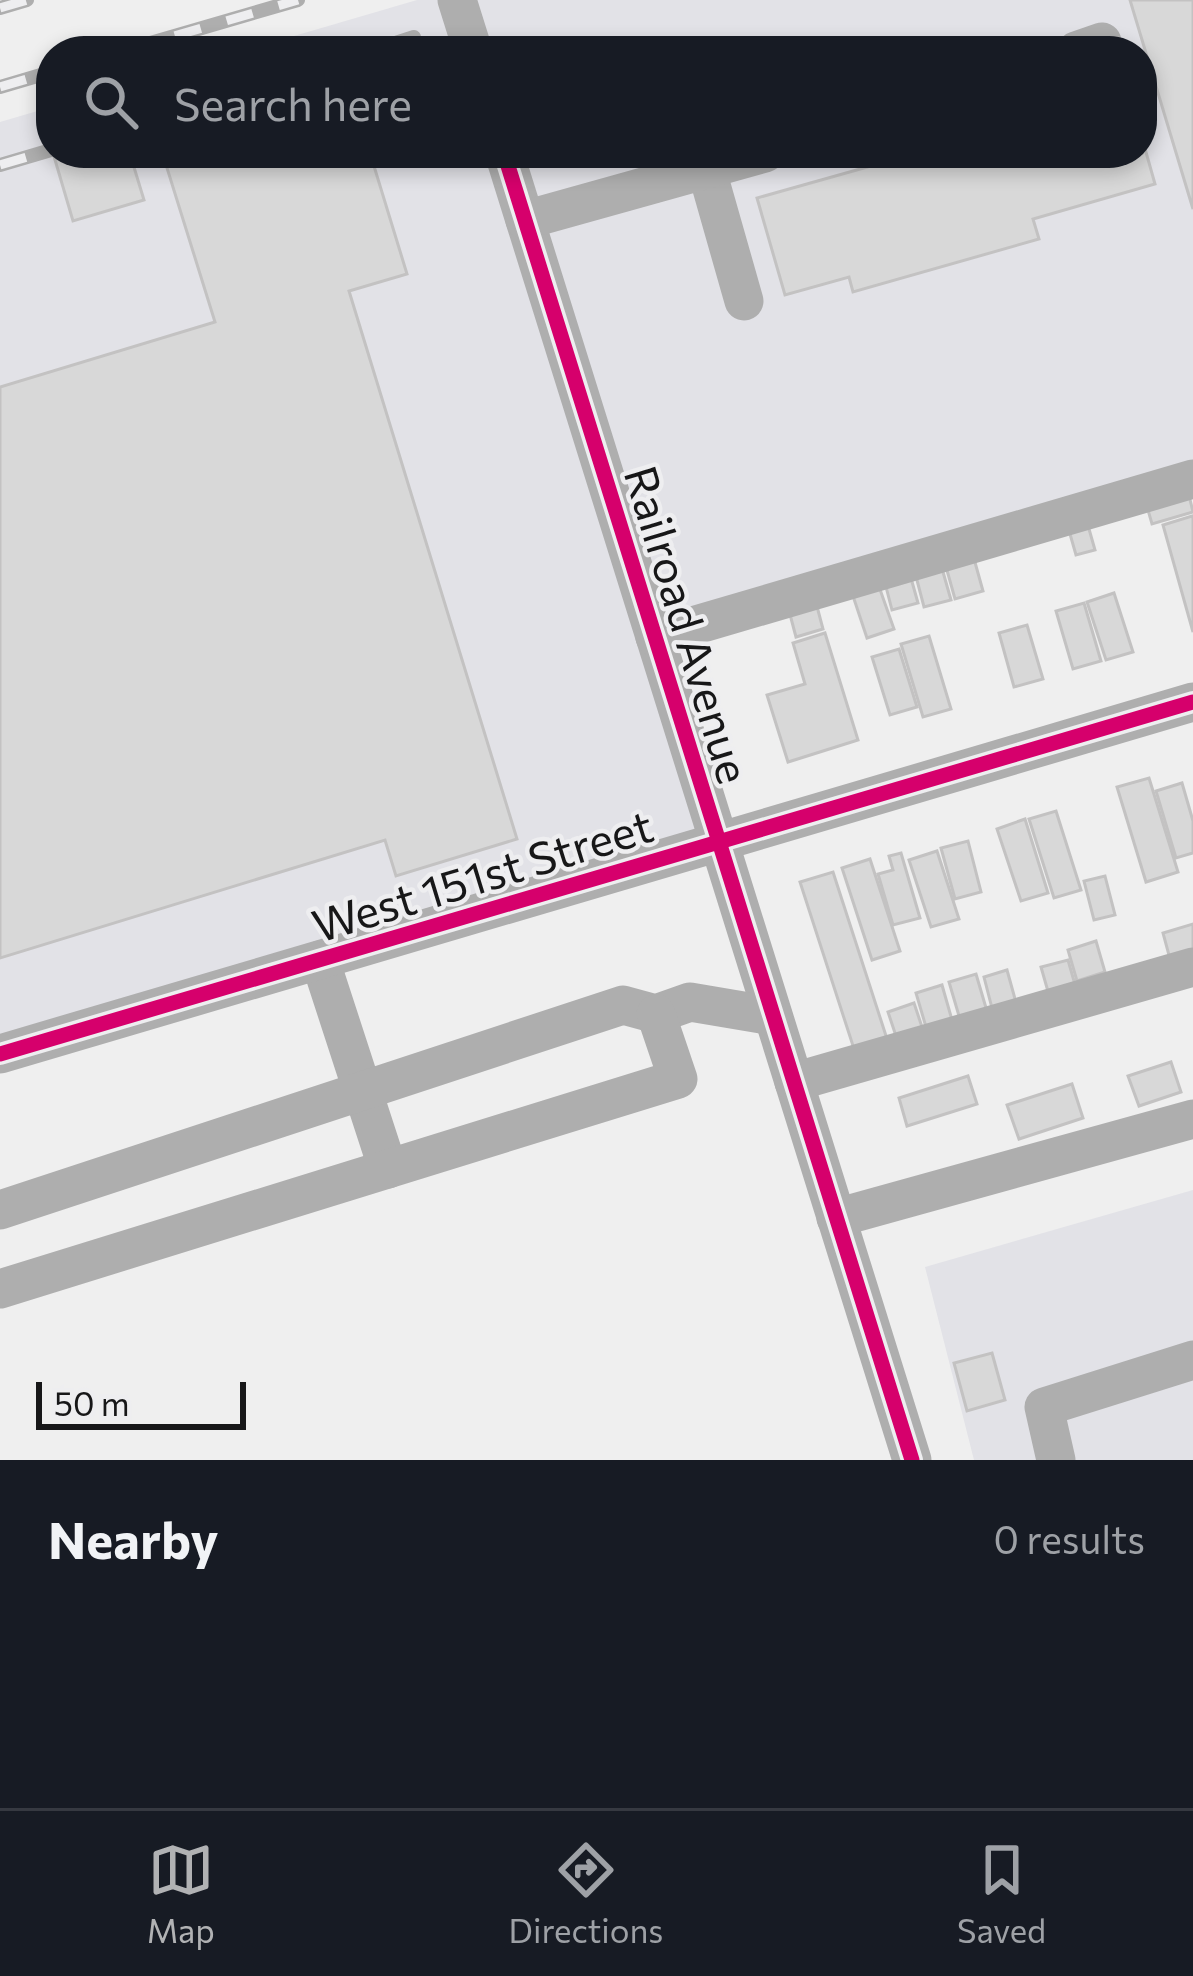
<!DOCTYPE html>
<style>
:root{--surface:#171b24;--page:#20242c;--text:#f1f3f6;--muted:#9ea1a6;--line:#363941;--accent:#b1b2b4}
body{margin:0;font-family:Commissioner,sans-serif;background:var(--page);color:var(--text)}
.scale{position:absolute;left:36px;bottom:30px;width:210px;box-sizing:border-box;padding-left:12px;border:6px solid #171718;border-top:0;font-size:33px;line-height:42px;white-space:nowrap;color:#171718;-webkit-text-stroke:9px #eeeef0;paint-order:stroke}
.list{margin:0;padding:0;list-style:none}
h2{display:flex;justify-content:space-between;align-items:center;height:156px;margin:0;padding:0 48px;font-size:51px}
h2 small{font-size:39px;font-weight:400;color:var(--muted)}
.icon{flex:none;width:66px;height:66px;fill:none;stroke:currentColor;stroke-width:2;stroke-linecap:round;stroke-linejoin:round}
.map{position:relative;flex:none;width:1193px;height:1460px;overflow:hidden}
.search{position:absolute;background:var(--surface);box-shadow:0 6px 18px #0003;left:36px;right:36px;top:36px;height:132px;display:flex;align-items:center;gap:30px;box-sizing:border-box;padding:0 42px;border-radius:48px;color:var(--muted);font-size:45px}
.sheet{height:348px;background:var(--surface)}
nav{display:flex;justify-content:space-around;align-items:center;box-sizing:border-box;height:168px;border-top:3px solid var(--line);background:var(--surface);font-size:33px;color:var(--muted)}
nav a{display:grid;justify-items:center;gap:6px}
nav .on{color:var(--accent)}
.map>svg:first-child{display:block}
.built{fill:#e2e2e7}
.building{fill:#d8d8d8;stroke:#c3c2c2;stroke-width:3}
.lines{fill:none;stroke-linecap:round;stroke-linejoin:round}
.minor{stroke:#aeaeae;stroke-width:39}
.rail-casing{stroke:#aeaeae;stroke-width:14}
.rail{stroke:#eeeef0;stroke-width:9;stroke-dasharray:27;stroke-linecap:butt}
.cycleway-casing{stroke:#eeeef0;stroke-width:22}
.cycleway{stroke:#d6006c;stroke-width:15}
.labels{text-anchor:middle;dominant-baseline:central;stroke-width:9;stroke-linejoin:round;paint-order:stroke}
.street-label{font-size:45px;fill:#171718;stroke:#eeeef0}
</style>
<div class="map">
<svg width="1193" height="1460" viewBox="0 0 1193 1460">
<rect width="100%" height="100%" fill="#efefef"/>
<g class="built">
<path d="M417,0H1193V463L649,625L707,844L0,1053V122L51,107V153H1142V51H243Z"/>
<path d="M1193,1190V1460H974L925,1267Z"/>
</g>
<g class="building">
<path d="M1130,0H1193V209Z"/>
<path d="M1142,138L1155,184L1033,219L1039,239L853,292L849,277L785,295L757,198L917,153H1142Z"/>
<path d="M53,153H370L407,274L349,291L517,839L396,876L385,840L0,958V387L215,322L163,155L133,164L144,200L73,221Z"/>
<path d="M1186,483L1193,512L1152,524L1144,496Z"/>
<path d="M1192,516L1193,518V632L1163,525Z"/>
<path d="M1087,522L1095,550L1076,555L1068,527Z"/>
<path d="M971,548L983,591L955,599L943,556Z"/>
<path d="M939,558L951,600L924,607L913,565Z"/>
<path d="M909,571L918,603L892,610L884,579Z"/>
<path d="M877,581L894,629L867,638L851,590Z"/>
<path d="M1114,593L1133,652L1106,660L1087,602Z"/>
<path d="M815,599L823,629L796,637L788,607Z"/>
<path d="M1084,603L1101,661L1073,669L1056,611Z"/>
<path d="M1027,625L1043,679L1014,687L999,633Z"/>
<path d="M825,633L858,740L788,762L767,695L805,684L793,643Z"/>
<path d="M929,636L951,709L923,717L901,644Z"/>
<path d="M899,649L917,707L890,715L872,657Z"/>
<path d="M1149,778L1178,872L1146,882L1117,787Z"/>
<path d="M1182,783L1193,821V853L1176,858L1156,791Z"/>
<path d="M1056,811L1081,890L1054,898L1029,819Z"/>
<path d="M1025,819L1048,893L1021,901L997,829Z"/>
<path d="M968,841L981,892L955,899L941,848Z"/>
<path d="M937,851L959,919L931,927L909,860Z"/>
<path d="M901,853L920,918L893,925L878,874L893,870L889,856Z"/>
<path d="M870,859L900,951L872,960L842,868Z"/>
<path d="M833,872L888,1042L855,1052L800,882Z"/>
<path d="M1105,876L1115,915L1094,920L1084,881Z"/>
<path d="M1193,924V953L1170,959L1163,933Z"/>
<path d="M1096,941L1105,972L1077,981L1068,950Z"/>
<path d="M1068,960L1076,988L1049,995L1041,967Z"/>
<path d="M1007,970L1017,1006L993,1012L984,977Z"/>
<path d="M976,974L989,1018L962,1026L949,982Z"/>
<path d="M942,985L952,1020L926,1027L916,993Z"/>
<path d="M914,1003L923,1030L897,1039L888,1012Z"/>
<path d="M1171,1062L1181,1092L1139,1106L1128,1076Z"/>
<path d="M968,1076L977,1104L907,1126L899,1098Z"/>
<path d="M1072,1084L1083,1118L1019,1139L1007,1105Z"/>
<path d="M992,1353L1005,1400L967,1411L954,1363Z"/>
</g>
<g class="lines">
<g class="minor">
<path d="M457,0L473,51"/>
<path d="M1076,51L1102,42"/>
<path d="M504,153L912,1460"/>
<path d="M707,171L744,301"/>
<path d="M525,220L765,153"/>
<path d="M655,637L1193,479"/>
<path d="M320,960L388,1169"/>
<path d="M0,1054L1193,702"/>
<path d="M794,1082L1193,967"/>
<path d="M0,1210L623,1005L656,1014L690,1002L773,1016"/>
<path d="M836,1218L1193,1119"/>
<path d="M0,1289L678,1079L656,1014"/>
<path d="M1056,1460L1044,1407L1193,1360"/>
</g>
<g class="rail-casing">
<g id="rail">
<path d="M0,8L27,0"/>
<path d="M123,51L298,0"/>
<path d="M371,51L414,37"/>
<path d="M0,87L51,72"/>
<path d="M0,165L51,150"/>
</g>
</g>
<use href="#rail" class="rail"/>
<g class="cycleway-casing">
<g id="cycleway">
<path d="M504,153L912,1460"/>
<path d="M0,1054L1193,702"/>
</g>
</g>
<use href="#cycleway" class="cycleway"/>
</g>
<g class="labels">
<g class="street-label">
<text transform="translate(689 624) rotate(73)">Railroad Avenue</text>
<text transform="translate(482 874) rotate(-17)">West 151st Street</text>
</g>
</g>
</svg>
<div class="scale">50 m</div>
<div class="search"><svg class="icon" aria-label="search" viewBox="0 0 24 24"><circle cx="10" cy="10" r="6"/><path d="M15 15l6 6"/></svg>Search here</div>
</div>
<section class="sheet">
<h2>Nearby<small>0 results</small></h2>
<ul class="list">
</ul>
</section>
<nav>
<a class="on"><svg class="icon" aria-label="map" viewBox="0 0 24 24"><path d="M3 6l6-2 6 2 6-2v14l-6 2-6-2-6 2zM9 4v14M15 6v14"/></svg>Map</a>
<a><svg class="icon" aria-label="directions" viewBox="0 0 24 24"><path d="M12 3l9 9-9 9-9-9zM9 14v-3h6M13 9l2 2-2 2"/></svg>Directions</a>
<a><svg class="icon" aria-label="saved" viewBox="0 0 24 24"><path d="M7 4h10v16l-5-4-5 4z"/></svg>Saved</a>
</nav>
